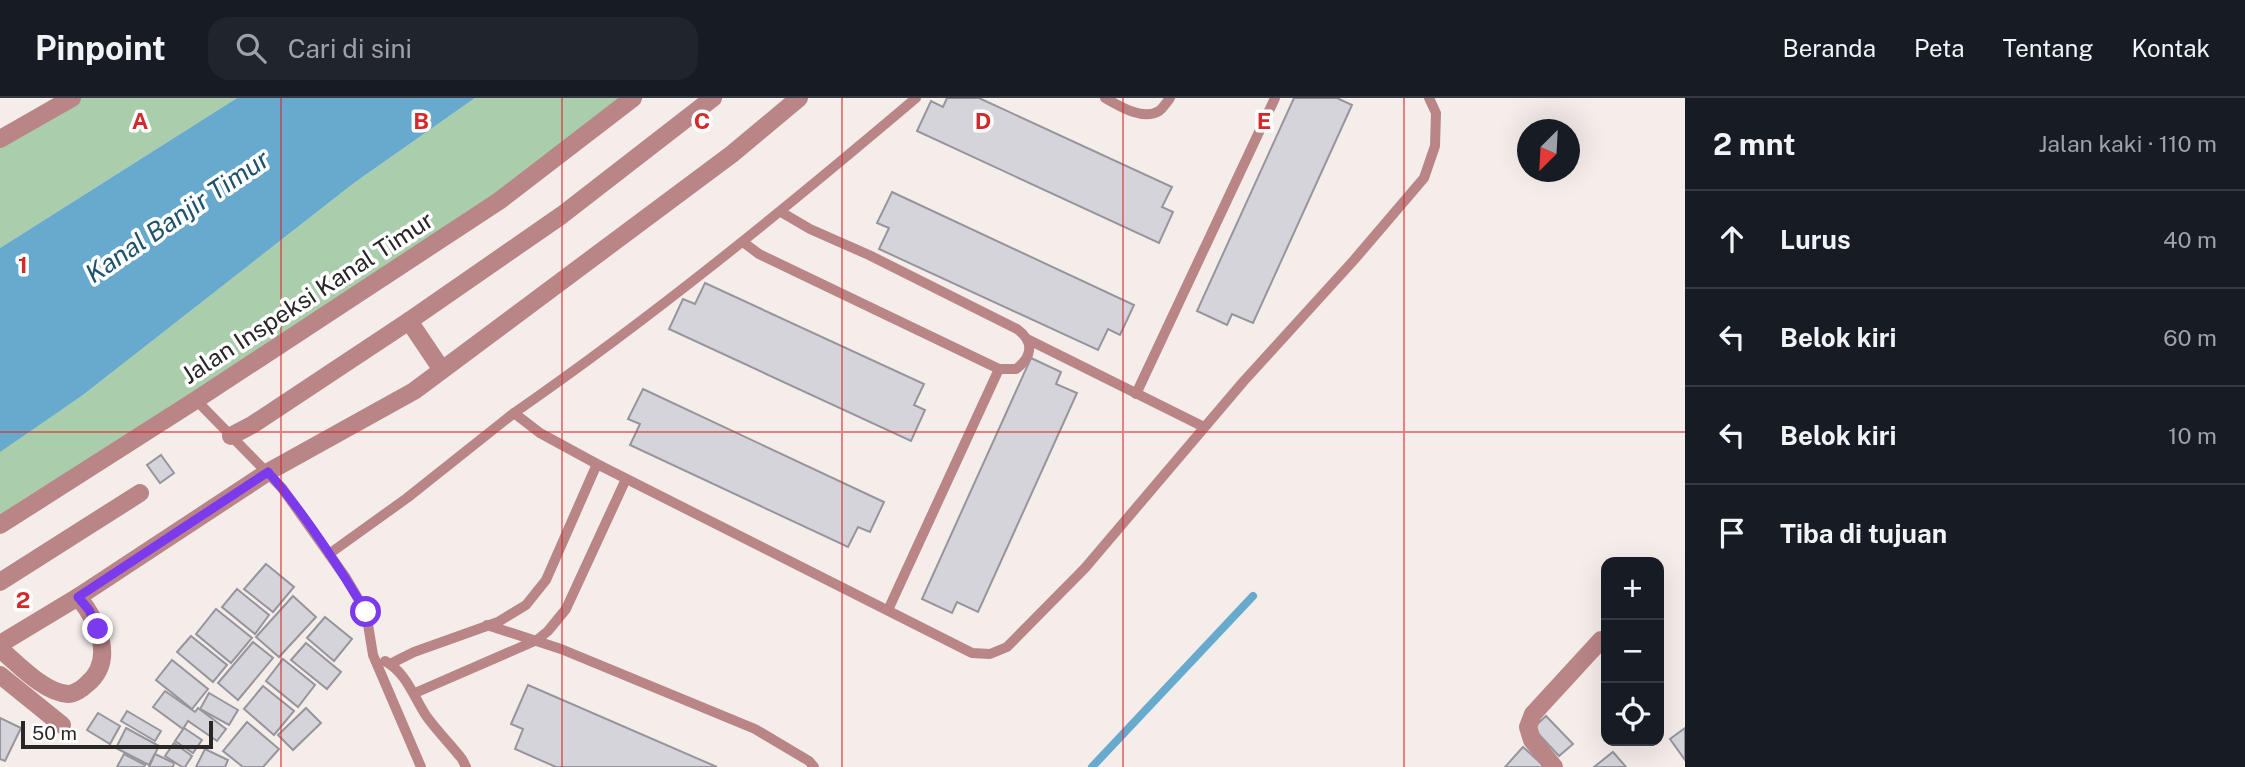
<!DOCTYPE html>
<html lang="id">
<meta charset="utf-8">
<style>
:root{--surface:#171b24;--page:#20242c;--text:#f1f3f6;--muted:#9ea1a6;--line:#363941}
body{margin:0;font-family:"Public Sans",sans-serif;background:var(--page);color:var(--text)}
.controls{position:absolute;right:21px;bottom:21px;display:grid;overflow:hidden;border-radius:14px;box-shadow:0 7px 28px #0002}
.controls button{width:63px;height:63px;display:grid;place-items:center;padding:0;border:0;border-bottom:2px solid var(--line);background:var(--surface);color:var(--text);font:35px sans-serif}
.compass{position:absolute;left:1517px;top:21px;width:63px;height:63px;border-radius:50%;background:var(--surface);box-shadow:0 7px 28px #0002;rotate:204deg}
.scale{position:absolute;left:21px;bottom:18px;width:192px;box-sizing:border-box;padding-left:7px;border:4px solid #292625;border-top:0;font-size:19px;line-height:24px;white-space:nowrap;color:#292625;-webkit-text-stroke:5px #fff;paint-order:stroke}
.stop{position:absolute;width:21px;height:21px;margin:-16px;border:5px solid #7c3aed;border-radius:50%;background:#fff}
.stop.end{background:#7c3aed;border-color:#fff;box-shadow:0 2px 7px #0008}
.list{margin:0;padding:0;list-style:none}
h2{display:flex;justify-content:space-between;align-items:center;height:91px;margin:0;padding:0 28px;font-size:30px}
h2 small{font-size:23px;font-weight:400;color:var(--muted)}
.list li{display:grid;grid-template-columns:46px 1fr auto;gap:21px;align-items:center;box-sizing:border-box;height:98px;padding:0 28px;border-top:2px solid var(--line)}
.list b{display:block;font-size:26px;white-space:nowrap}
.list em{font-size:23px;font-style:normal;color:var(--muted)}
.icon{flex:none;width:38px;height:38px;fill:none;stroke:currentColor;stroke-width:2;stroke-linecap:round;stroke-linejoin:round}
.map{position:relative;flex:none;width:1685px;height:669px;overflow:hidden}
header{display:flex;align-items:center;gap:42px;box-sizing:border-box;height:98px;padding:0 35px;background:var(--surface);border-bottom:2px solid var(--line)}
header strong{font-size:33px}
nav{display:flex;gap:38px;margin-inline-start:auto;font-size:24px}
.search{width:490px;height:63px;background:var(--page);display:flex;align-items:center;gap:18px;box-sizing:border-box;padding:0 24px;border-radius:21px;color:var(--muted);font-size:26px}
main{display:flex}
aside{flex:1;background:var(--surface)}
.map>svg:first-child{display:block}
.green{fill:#aaceac}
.water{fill:#67aacd}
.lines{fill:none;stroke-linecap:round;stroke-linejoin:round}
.stream{stroke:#67aacd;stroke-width:8}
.building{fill:#d6d4db;stroke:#97959c;stroke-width:2}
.service{stroke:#b98587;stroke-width:10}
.minor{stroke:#b98587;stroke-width:18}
.tertiary{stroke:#b98587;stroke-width:18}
.route{stroke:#7c3aed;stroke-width:9}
.grid{fill:none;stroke:#d62828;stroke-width:2;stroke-opacity:0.55}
.labels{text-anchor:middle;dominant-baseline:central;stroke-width:7;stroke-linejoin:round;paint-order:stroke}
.street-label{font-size:24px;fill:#292625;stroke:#fff}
.water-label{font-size:26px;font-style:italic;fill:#1d526b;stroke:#fff}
.grid-label{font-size:23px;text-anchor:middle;font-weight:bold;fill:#d62828;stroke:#fff;stroke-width:7;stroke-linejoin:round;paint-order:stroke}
</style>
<header>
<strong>Pinpoint</strong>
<div class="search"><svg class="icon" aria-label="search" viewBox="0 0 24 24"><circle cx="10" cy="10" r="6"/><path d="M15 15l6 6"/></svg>Cari di sini</div>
<nav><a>Beranda</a><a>Peta</a><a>Tentang</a><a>Kontak</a></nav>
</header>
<main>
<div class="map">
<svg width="1685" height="669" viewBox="0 0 1685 669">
<rect width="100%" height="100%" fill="#f5edea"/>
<g class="green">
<path d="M78,0H237L0,150V46Z"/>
<path d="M475,0H633L499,103L0,428V353L83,297L354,85Z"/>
</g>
<path class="water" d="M237,0H475L354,85L83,297L0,354V150Z"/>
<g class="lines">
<path class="stream" d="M1092,669L1253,498"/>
</g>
<g class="building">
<path d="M947,0H979L1172,89L1162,109L1173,114L1159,145L917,33L931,3L943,9Z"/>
<path d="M1294,0H1337L1352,7L1253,225L1232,216L1227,227L1197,213Z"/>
<path d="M892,94L1134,207L1120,237L1108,231L1098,252L879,151L889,130L877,125Z"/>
<path d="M705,185L924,286L914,307L925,312L911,343L669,231L683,201L695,206Z"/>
<path d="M1031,260L1061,274L1056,286L1077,295L978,514L957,504L952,515L922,501Z"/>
<path d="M643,291L884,404L870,434L858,429L848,449L630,347L640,326L628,321Z"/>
<path d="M161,357L174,375L160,385L147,367Z"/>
<path d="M266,466L294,489L273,514L244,491Z"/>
<path d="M237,491L269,517L255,536L222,509Z"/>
<path d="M293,498L316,519L279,559L256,539Z"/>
<path d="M216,511L252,540L231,565L196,536Z"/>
<path d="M325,519L352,541L334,563L307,540Z"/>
<path d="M191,538L227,567L213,584L177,554Z"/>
<path d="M253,544L273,560L238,602L218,585Z"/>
<path d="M306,545L341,574L327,591L291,562Z"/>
<path d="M283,561L315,587L298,609L266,583Z"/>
<path d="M172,562L208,591L192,611L156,582Z"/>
<path d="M528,587L717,669H556L515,651L523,631L511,626Z"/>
<path d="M263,588L294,613L274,637L244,611Z"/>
<path d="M165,593L195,614L198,610L226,631L217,643L188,623L183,631L153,609Z"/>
<path d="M209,595L238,612L229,627L200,611Z"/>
<path d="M306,610L321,625L293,652L278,637Z"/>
<path d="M127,613L161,633L155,643L121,623Z"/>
<path d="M98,615L120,628L110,646L87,632Z"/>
<path d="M1546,618L1573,646L1559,658L1533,630Z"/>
<path d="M0,620L21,630L5,663L0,661Z"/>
<path d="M247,624L279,651L263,669H243L223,653Z"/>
<path d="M126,630L159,648L149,667L116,650Z"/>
<path d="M184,630L202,642L193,655L175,643Z"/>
<path d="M1685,630V662L1670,641Z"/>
<path d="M174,645L192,658L185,669H182L165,658Z"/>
<path d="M1523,649L1545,669H1505Z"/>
<path d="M205,651L228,662L225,669H196Z"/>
<path d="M1613,654L1626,669H1594Z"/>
<path d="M124,656L145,667L144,669H117Z"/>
<path d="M155,656L174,665L173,669H149Z"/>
</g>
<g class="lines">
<g class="service">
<path d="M916,0C786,110 654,218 514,315L540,335L597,366L972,555L990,556L1007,549L1085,470L1243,284L1354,162L1424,80L1435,48L1436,15L1429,0"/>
<path d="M1105,0C1119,8 1143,23 1159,13C1163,10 1167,4 1170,0"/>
<path d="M743,144L759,156L999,271H1016C1032,259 1035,244 1017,231L869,157L810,131L781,114"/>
<path d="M1029,242L1204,329"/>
<path d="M1136,296L1275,0"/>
<path d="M196,302L282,390L346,480L366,514L373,557L421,669"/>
<path d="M329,456L407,400L514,315"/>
<path d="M888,512L999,271"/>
<path d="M487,527L561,551L755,631L809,663L814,669"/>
<path d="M385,563C407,575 414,600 427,619C438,634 451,647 462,661L466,669"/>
<path d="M390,566L414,554L498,524L526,507L546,482L597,366"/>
<path d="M415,595L537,542L548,533L566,511L626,381"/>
</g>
<g class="minor">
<path d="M409,223L442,272"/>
<path d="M231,338L252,327L409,223L562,117L713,0"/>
<path d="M0,484L140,395"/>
<path d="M0,546L78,499L268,374L414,293L732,56L799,0"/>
<path d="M0,551C17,565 44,595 68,596C74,596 82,591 87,586C116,562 98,523 78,499"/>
<path d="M0,577L62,627"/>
<path d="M1554,669L1532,642L1528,629L1533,616L1601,542"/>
</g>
<g class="tertiary">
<path d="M0,41L72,0"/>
<path d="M0,427L196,302L499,103L633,0"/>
</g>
</g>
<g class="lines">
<path class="route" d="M98,531L89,512L78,499L268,374C303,413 339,469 366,514"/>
</g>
<path class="grid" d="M281,0V669M562,0V669M842,0V669M1123,0V669M1404,0V669M0,334H1685"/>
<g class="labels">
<g class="street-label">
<text transform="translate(307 199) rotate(-33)">Jalan Inspeksi Kanal Timur</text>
</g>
<g class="water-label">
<text transform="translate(177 118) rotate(-34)">Kanal Banjir Timur</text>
</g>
</g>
<g class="grid-label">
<text x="140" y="31">A</text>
<text x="421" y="31">B</text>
<text x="702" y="31">C</text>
<text x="983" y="31">D</text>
<text x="1264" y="31">E</text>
<text x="23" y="175">1</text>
<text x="23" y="510">2</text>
</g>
</svg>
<div class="controls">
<button>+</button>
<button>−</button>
<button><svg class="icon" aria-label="locate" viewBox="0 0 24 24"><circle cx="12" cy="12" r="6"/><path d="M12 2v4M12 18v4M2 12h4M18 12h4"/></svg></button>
</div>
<svg class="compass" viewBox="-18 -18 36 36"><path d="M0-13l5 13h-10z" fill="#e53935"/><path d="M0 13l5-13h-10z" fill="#9ea1a6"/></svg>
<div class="scale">50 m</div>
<div class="stop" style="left:366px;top:514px"></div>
<div class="stop end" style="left:98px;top:531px"></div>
</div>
<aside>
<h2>2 mnt<small>Jalan kaki · 110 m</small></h2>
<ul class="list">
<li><svg class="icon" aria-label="ahead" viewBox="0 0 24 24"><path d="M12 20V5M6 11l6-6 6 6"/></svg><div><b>Lurus</b></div><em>40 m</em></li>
<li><svg class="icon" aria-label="left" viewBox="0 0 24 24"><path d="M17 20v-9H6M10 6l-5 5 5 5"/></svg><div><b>Belok kiri</b></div><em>60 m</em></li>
<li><svg class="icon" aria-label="left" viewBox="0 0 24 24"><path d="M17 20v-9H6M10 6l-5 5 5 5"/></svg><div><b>Belok kiri</b></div><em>10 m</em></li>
<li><svg class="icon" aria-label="arrive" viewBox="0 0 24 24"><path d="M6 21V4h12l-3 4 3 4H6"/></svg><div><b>Tiba di tujuan</b></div></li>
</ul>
</aside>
</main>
